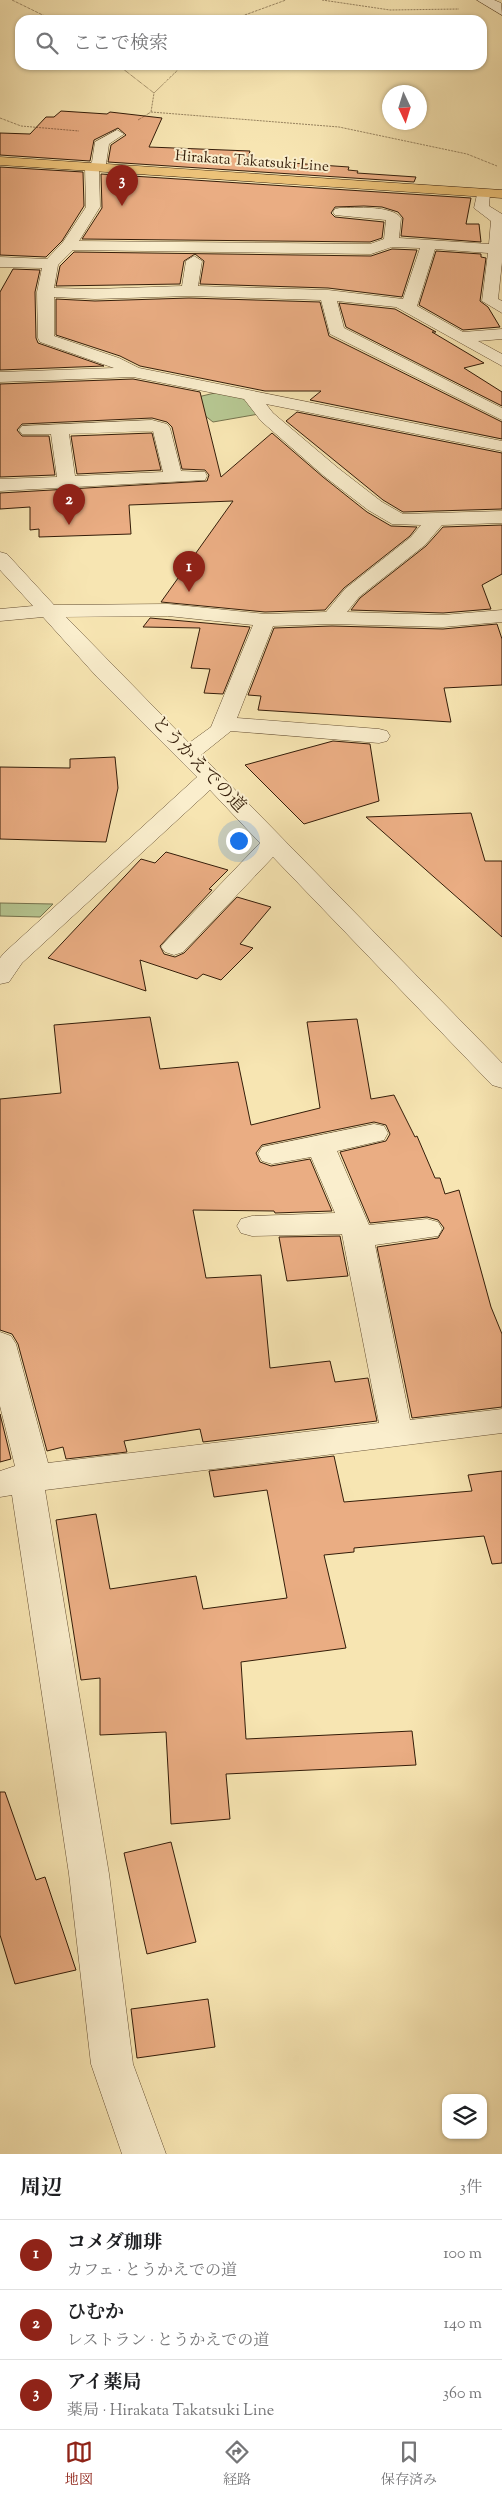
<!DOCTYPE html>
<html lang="ja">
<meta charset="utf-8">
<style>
:root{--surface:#fff;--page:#f2f2f2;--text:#202124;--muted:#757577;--line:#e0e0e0;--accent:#8f2418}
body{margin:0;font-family:"Sorts Mill Goudy","Noto Serif JP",serif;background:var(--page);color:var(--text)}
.controls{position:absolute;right:15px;bottom:15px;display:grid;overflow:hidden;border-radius:10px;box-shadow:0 1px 4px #0004}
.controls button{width:45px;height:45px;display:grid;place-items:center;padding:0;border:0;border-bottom:1px solid var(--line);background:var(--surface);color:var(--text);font:25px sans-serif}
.compass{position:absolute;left:382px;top:85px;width:45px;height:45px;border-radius:50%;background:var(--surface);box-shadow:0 1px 4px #0004;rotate:176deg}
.you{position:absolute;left:238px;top:840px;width:18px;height:18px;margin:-12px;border:4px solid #fff;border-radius:50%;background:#1a73e8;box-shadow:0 0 0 8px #1a73e833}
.badge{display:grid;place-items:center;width:32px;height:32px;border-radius:50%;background:var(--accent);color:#fff;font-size:16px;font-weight:700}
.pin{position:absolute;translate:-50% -41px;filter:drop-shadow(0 1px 2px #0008)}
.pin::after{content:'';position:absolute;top:26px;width:18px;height:15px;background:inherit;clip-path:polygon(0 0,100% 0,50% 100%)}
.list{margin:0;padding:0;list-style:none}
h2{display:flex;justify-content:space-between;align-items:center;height:65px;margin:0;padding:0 20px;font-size:21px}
h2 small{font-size:16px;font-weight:400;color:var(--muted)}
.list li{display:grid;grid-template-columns:32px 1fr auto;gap:15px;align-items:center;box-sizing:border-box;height:70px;padding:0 20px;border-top:1px solid var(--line)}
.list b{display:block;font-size:19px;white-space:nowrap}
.list p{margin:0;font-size:16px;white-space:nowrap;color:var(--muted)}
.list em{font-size:16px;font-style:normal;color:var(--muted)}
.icon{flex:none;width:28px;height:28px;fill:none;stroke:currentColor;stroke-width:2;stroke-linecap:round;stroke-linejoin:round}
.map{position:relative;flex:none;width:502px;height:2154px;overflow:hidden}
.search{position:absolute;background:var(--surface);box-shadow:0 1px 4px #0004;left:15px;right:15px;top:15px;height:55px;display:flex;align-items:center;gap:12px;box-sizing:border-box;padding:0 18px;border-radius:15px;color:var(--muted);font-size:19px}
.sheet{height:275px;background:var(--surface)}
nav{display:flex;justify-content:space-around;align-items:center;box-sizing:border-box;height:70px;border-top:1px solid var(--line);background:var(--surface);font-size:14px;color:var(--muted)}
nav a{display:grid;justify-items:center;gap:2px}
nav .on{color:var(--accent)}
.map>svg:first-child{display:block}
.green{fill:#b6c691;stroke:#75724d}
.building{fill:#eaad83;stroke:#341d09}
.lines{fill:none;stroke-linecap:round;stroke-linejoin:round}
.minor-casing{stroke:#654f33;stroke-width:1}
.major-casing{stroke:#341d09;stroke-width:1}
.path{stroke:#341d09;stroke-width:1;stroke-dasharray:0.5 1;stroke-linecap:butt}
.minor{fill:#faeecd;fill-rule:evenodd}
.major{fill:#ecc279;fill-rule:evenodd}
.labels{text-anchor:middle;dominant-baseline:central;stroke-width:4;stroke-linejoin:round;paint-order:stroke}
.far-street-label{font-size:15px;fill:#341d09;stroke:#faeecd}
.street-label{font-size:18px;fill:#341d09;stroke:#faeecd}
</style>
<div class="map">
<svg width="502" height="2154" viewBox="0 0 502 2154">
<rect width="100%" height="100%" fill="#f7e5b2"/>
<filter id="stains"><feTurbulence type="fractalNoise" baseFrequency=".004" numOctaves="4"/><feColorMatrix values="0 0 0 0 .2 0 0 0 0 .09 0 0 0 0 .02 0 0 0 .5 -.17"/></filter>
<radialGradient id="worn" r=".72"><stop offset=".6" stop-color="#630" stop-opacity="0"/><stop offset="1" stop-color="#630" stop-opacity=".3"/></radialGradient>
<g class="green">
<path d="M219,392L245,398L259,414L213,422L185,400Z"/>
<path d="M0,903L53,904L40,917L0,916Z"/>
</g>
<g class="building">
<path d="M61,111L107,114L110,112L162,118L149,147L250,151L247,160L349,167L348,170L358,171L357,173L416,177L414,182L108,162L111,145L126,135L118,128L94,140L90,161L0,155V133L30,134L46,117H54Z"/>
<path d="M0,167L83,172L84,206L62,241L46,257L0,255Z"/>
<path d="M101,174L471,198L466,224H479L481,242L401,236L403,218L398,212L382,207L364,206L335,207L331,213L335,217L384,222L382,238L370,242L82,239L102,208Z"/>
<path d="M392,249L417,250L402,297L328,288L200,284L204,261L195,254L184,261L180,284L56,286L60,266L74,252L371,256Z"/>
<path d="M436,251L481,254V257L486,258L480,301L488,307L500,327L463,330L419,305Z"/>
<path d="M13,269L40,270L35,292L36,338L38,343L104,366L0,370V292Z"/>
<path d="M189,298L320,302L329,336L502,422V439L310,400L321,391H265L140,366L120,356L56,335V299L95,301Z"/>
<path d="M339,303L395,309L436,332H432L484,363L464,368L502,392V406L346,327Z"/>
<path d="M133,379L200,392L221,477L272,433L323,477L367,512L391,526L417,527L410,536L344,588L325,610L265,612L161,602L233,501L129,505L131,534L39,537V529L30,530V507L0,509V493L207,481L209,475L205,470L182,469L172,427L167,422L152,418L22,424L17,430L22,436H49L55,475L0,477V384Z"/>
<path d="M297,412L502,453V509L403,512L383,500L286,421Z"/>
<path d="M152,433L161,470L77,474L71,436Z"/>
<path d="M502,525V574L482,585L491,609L443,613L351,610L360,598L426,546L443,527Z"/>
<path d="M150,618L250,627L223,694L204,693L210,669L191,668L200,628L143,627Z"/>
<path d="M497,624L502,639V685L444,688L451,722L258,710L261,696L248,695L274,628L332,626L443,629Z"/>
<path d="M333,741L370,744L379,801L304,824L245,765Z"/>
<path d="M115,757L118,788L106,842L0,839V767L70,768V759Z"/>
<path d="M471,813L485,861H502V937L366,817Z"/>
<path d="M166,852L228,870L209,889L212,890L160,946L164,954L175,957L184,953L237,897L271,907L240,944L253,948L221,980L203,974L197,979L140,960L146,991L48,958L141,859L155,863Z"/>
<path d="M150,1017L160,1069L238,1062L251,1125L320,1108L307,1022L357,1019L371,1099L394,1095L415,1137L417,1136L435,1178H440L445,1194L459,1190L491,1307L502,1334V1407L412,1418L377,1247L438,1238L444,1228L438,1220L427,1217L370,1223L340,1152L386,1141L390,1134L386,1125L374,1122L262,1145L256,1153L260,1162L271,1166L310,1159L332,1211L275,1213L274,1211L193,1210L206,1278L261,1275L270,1368L330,1361L335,1382L368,1378L377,1421L203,1442L200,1429L124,1441L127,1452L66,1459L63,1447L47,1451L18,1344L12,1334L0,1330V1099L61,1093L54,1025Z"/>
<path d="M340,1236L348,1276L287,1281L279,1237Z"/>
<path d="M0,1414L11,1459L0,1462Z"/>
<path d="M334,1456L344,1502L472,1491L468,1475L502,1471V1563L492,1564L484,1536L354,1548V1552L324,1555L346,1648L241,1662L246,1739L412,1731L416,1765L226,1774L230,1819L171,1824L166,1732L100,1735V1678L81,1680L56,1520L96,1514L110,1589L196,1576L203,1609L287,1598L267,1490L214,1497L209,1471Z"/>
<path d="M0,1792H5L36,1880L45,1877L76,1970L15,1984L0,1935Z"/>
<path d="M171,1842L196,1942L147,1954L124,1853Z"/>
<path d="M208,1999L215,2047L137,2058L131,2009Z"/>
</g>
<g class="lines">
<g class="minor-casing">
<g id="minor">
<path d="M477,0H494L501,3L502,15Z"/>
<path d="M117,130L124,134L109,144L106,164L99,169L100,207L79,241L370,244L384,239L386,220L335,215L333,212L335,209L340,208C355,208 392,205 401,218L399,238L489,244L491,221L474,208L478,190H488L490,193L489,206L502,214V262L498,299L502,301V313L482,301L488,253L435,249L417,306L463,332L502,329V339L478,341L502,354V366L396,307L337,301L344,328L502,408V420L330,334L321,300L189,296L95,299L54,297V336L119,358L139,368L502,441V451L266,404L273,413L338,468L382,502L403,514L502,511V523L442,525L425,545L359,597L347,612L443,615L502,610V622L443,627L332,624L273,626L237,718L379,729L387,731L390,736L387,741L379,743L231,731L201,755L502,1063V1088L492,1085L273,857L183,952L174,955L165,952L161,947L165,942L260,843L210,790L22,963L9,982L0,984V958L4,953L197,777L97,677L43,617L0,621V609L33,606L0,570V552L7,554L54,605L168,604L265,614L326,612L345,589L411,537L421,525L392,524L368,510L324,476L261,421L244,399L133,377L0,382V372L114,368L40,342L38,338L37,292L42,268L0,267V257L47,259L63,242L86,207L85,167L92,162L95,142ZM392,247L420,248L403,299L328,290L198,286L202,261L194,256L186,261L182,286L95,289L54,288L58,265L73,250L371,254ZM168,616L253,625L211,727L189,743L66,617Z"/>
<path d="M152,420L167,424L170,428L181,471L205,472L207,476L205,480L0,491V479L57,477L51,434H22L19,430L22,426ZM153,431L163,472L75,476L69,434Z"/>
<path d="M374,1124L384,1126L388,1133L384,1140L337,1151L369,1225L427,1219L438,1222L442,1229L438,1236L375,1245L410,1420L502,1409V1433L45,1490L109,1874L133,2064L166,2154H122L91,2064L69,1874L12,1495L0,1497V1471L15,1466L0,1406V1332L11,1336L16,1344L48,1463L379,1423L342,1234L252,1236L241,1233L237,1226L241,1219L252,1216L335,1213L311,1157L272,1164L262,1161L258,1154L262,1147Z"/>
</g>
</g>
<g class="major-casing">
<path id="major" d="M0,157L502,190V198L0,165Z"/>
</g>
<g class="path">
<path d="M12,0L53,20"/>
<path d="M322,0L390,10L459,9"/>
<path d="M231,20L286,0"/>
<path d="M118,65L154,93L151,112L138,120"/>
<path d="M154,93L183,65"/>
<path d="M151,112L339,127L467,154L497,166"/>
<path d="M0,118L21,126L79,131"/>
</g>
<use href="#minor" class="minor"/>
<use href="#major" class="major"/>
</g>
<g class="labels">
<g class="far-street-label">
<text transform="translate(252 162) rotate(4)">Hirakata Takatsuki Line</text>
</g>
<g class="street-label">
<text transform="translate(198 765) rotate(46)">とうかえでの道</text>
</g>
</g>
<rect width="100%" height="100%" filter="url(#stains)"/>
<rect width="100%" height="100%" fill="url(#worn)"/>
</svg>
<div class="controls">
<button><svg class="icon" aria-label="layers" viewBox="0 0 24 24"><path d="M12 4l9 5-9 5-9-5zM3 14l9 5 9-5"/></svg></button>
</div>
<svg class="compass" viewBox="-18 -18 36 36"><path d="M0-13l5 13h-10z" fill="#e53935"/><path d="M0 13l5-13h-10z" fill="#757577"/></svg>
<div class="you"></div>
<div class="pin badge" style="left:189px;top:592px">1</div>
<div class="pin badge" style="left:69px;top:525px">2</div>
<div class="pin badge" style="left:122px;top:206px">3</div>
<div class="search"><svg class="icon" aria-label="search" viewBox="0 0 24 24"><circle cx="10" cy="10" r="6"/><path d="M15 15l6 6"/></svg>ここで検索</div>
</div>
<section class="sheet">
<h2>周辺<small>3件</small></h2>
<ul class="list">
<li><span class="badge">1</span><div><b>コメダ珈琲</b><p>カフェ · とうかえでの道</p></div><em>100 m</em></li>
<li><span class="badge">2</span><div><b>ひむか</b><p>レストラン · とうかえでの道</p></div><em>140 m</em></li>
<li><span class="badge">3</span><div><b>アイ薬局</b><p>薬局 · Hirakata Takatsuki Line</p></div><em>360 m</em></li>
</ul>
</section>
<nav>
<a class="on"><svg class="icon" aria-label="map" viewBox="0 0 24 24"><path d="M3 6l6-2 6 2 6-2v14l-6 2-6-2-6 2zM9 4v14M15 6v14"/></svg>地図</a>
<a><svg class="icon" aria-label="directions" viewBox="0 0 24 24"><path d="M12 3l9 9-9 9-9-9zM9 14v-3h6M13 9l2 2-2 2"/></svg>経路</a>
<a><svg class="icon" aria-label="saved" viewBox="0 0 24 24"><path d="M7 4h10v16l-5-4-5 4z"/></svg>保存済み</a>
</nav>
